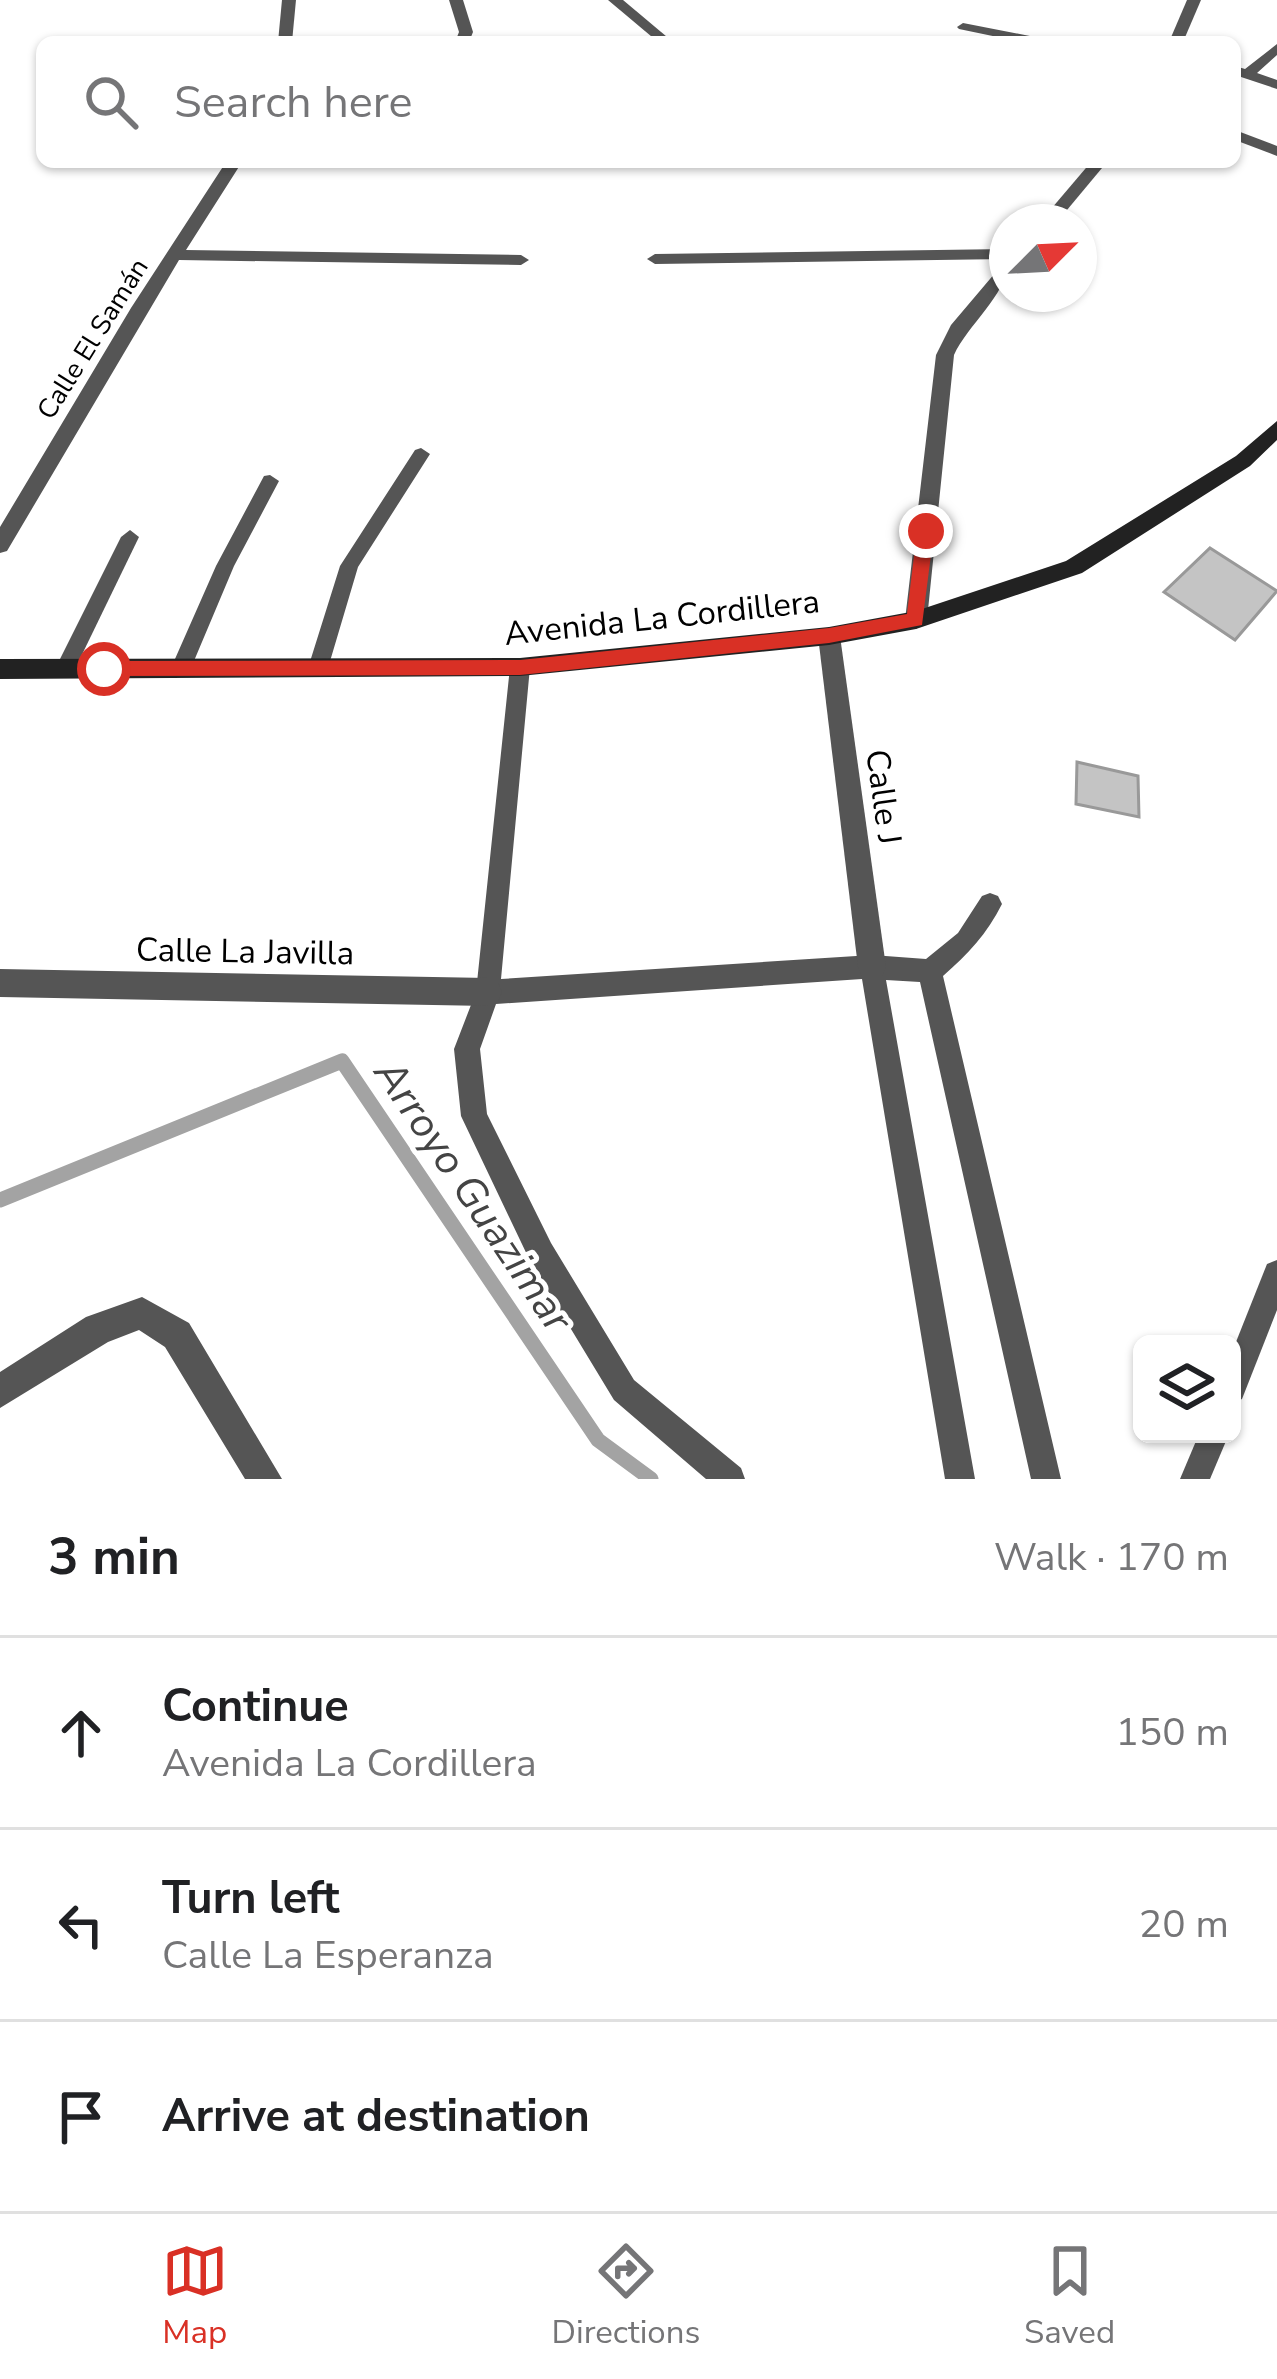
<!DOCTYPE html>
<meta charset="utf-8">
<style>
:root{--surface:#fff;--page:#f6f6f6;--text:#202124;--muted:#757577;--line:#e0e0e0;--accent:#d93025}
body{margin:0;font-family:"Nunito Sans",sans-serif;background:var(--page);color:var(--text)}
.controls{position:absolute;right:36px;bottom:36px;display:grid;overflow:hidden;border-radius:18px;box-shadow:0 3px 9px #0004}
.controls button{width:108px;height:108px;display:grid;place-items:center;padding:0;border:0;border-bottom:3px solid var(--line);background:var(--surface);color:var(--text);font:60px sans-serif}
.compass{position:absolute;left:989px;top:204px;width:108px;height:108px;border-radius:50%;background:var(--surface);box-shadow:0 3px 9px #0004;rotate:66deg}
.stop{position:absolute;width:36px;height:36px;margin:-27px;border:9px solid #d93025;border-radius:50%;background:#fff}
.stop.end{background:#d93025;border-color:#fff;box-shadow:0 3px 12px #0008}
.list{margin:0;padding:0;list-style:none}
h2{display:flex;justify-content:space-between;align-items:center;height:156px;margin:0;padding:0 48px;font-size:51px}
h2 small{font-size:39px;font-weight:400;color:var(--muted)}
.list li{display:grid;grid-template-columns:78px 1fr auto;gap:36px;align-items:center;box-sizing:border-box;height:192px;padding:0 48px;border-top:3px solid var(--line)}
.list b{display:block;font-size:45px;white-space:nowrap}
.list p{margin:0;font-size:39px;white-space:nowrap;color:var(--muted)}
.list em{font-size:39px;font-style:normal;color:var(--muted)}
.icon{flex:none;width:66px;height:66px;fill:none;stroke:currentColor;stroke-width:2;stroke-linecap:round;stroke-linejoin:round}
.map{position:relative;flex:none;width:1277px;height:1479px;overflow:hidden}
.search{position:absolute;background:var(--surface);box-shadow:0 3px 9px #0004;left:36px;right:36px;top:36px;height:132px;display:flex;align-items:center;gap:30px;box-sizing:border-box;padding:0 42px;border-radius:18px;color:var(--muted);font-size:45px}
.sheet{height:732px;background:var(--surface)}
nav{display:flex;justify-content:space-around;align-items:center;box-sizing:border-box;height:168px;border-top:3px solid var(--line);background:var(--surface);font-size:33px;color:var(--muted)}
nav a{display:grid;justify-items:center;gap:6px}
nav .on{color:var(--accent)}
.map>svg:first-child{display:block}
.lines{fill:none;stroke-linecap:round;stroke-linejoin:round}
.stream{stroke:#a3a3a3;stroke-width:15}
.building{fill:#c4c4c4;stroke:#999;stroke-width:3}
.service{fill:#555;fill-rule:evenodd}
.minor{fill:#555;fill-rule:evenodd}
.secondary{fill:#222;fill-rule:evenodd}
.route{fill:#d93025}
.labels{text-anchor:middle;dominant-baseline:central;stroke-width:10;stroke-linejoin:round;paint-order:stroke}
.far-street-label{font-size:27px;fill:#000;stroke:#fff}
.street-label{font-size:33px;fill:#000;stroke:#fff}
.near-water-label{font-size:42px;font-style:italic;fill:#444;stroke:#fff}
</style>
<div class="map">
<svg width="1277" height="1479" viewBox="0 0 1277 1479">
<rect width="100%" height="100%" fill="#fff"/>
<g class="lines">
<path class="stream" d="M0,1200L342,1061L598,1440L651,1479"/>
</g>
<g class="building">
<path d="M1210,548L1277,591L1235,640L1164,592Z"/>
<path d="M1077,762L1138,776L1139,817L1076,804Z"/>
</g>
<g class="lines">
<g class="service">
<path d="M963,23L1040,38L1046,42H1022L959,29L957,27Z"/>
<path d="M421,448L430,454L358,567L328,668L325,674H311L308,668L340,566L415,450Z"/>
<path d="M270,475L279,481L234,566L191,668L188,674H174L171,668L216,566L264,476Z"/>
<path d="M130,530L139,537L75,669L72,675H58L55,669L121,537Z"/>
<path d="M520,659L527,661L530,667L501,979L872,955L926,959L958,933L982,896L990,893L998,896L1002,904C987,934 968,954 943,976L1061,1479H1031L920,982L886,980L975,1479H945L862,979L496,1004L480,1049L487,1114L551,1243L634,1380L741,1468L745,1479H706L614,1400L531,1263L461,1116L454,1049L476,992L510,667L513,661Z"/>
<path d="M1277,1260V1310L1242,1399L1232,1404V1352L1267,1264Z"/>
<path d="M1199,1434H1229L1210,1479H1180Z"/>
</g>
<g class="minor">
<path d="M282,0H296L292,42H278Z"/>
<path d="M449,0H463L473,32L469,42H455L459,32Z"/>
<path d="M608,0H623L673,42H658Z"/>
<path d="M1187,0H1201L1183,42H1169Z"/>
<path d="M1277,44V55L1257,73L1277,80V89L1235,75V66L1245,69Z"/>
<path d="M1235,130L1277,146V156L1235,140Z"/>
<path d="M226,162H242L186,250L521,255L529,260L521,265L179,260L7,551L0,553V527L131,308Z"/>
<path d="M1091,162H1107L1057,222H1040Z"/>
<path d="M1007,249V259L655,264L647,259L655,254Z"/>
<path d="M1007,265C1007,294 967,326 954,355L927,620L916,629L905,620L936,355L951,325L1001,266Z"/>
<path d="M829,627L840,636L886,967L882,977L872,981L862,977L858,967L818,636Z"/>
<path d="M0,969L488,978L498,982L502,992L498,1002L488,1006L0,997Z"/>
<path d="M142,1297L189,1323L282,1479H245L165,1347L139,1330L108,1342L0,1408V1372L86,1317Z"/>
</g>
<path class="secondary" d="M1277,421V440L1250,466L1082,573L916,629L829,645L520,676L0,679V659L520,658L829,627L916,611L1066,561L1236,456Z"/>
</g>
<path class="route" d="M926,525L934,531L922,625L829,643L520,675L104,676L94,669L104,661L520,660L829,628L907,614L917,531Z"/>
<g class="labels">
<g class="far-street-label">
<text transform="translate(93 339) rotate(-58)">Calle El Samán</text>
</g>
<g class="street-label">
<text transform="translate(662 618) rotate(-6)">Avenida La Cordillera</text>
<text transform="translate(883 797) rotate(82)">Calle J</text>
<text transform="translate(245 952) rotate(1)">Calle La Javilla</text>
</g>
<g class="near-water-label">
<text transform="translate(473 1196) rotate(56)">Arroyo Guazimar</text>
</g>
</g>
</svg>
<div class="controls">
<button><svg class="icon" aria-label="layers" viewBox="0 0 24 24"><path d="M12 4l9 5-9 5-9-5zM3 14l9 5 9-5"/></svg></button>
</div>
<svg class="compass" viewBox="-18 -18 36 36"><path d="M0-13l5 13h-10z" fill="#e53935"/><path d="M0 13l5-13h-10z" fill="#757577"/></svg>
<div class="stop" style="left:104px;top:669px"></div>
<div class="stop end" style="left:926px;top:531px"></div>
<div class="search"><svg class="icon" aria-label="search" viewBox="0 0 24 24"><circle cx="10" cy="10" r="6"/><path d="M15 15l6 6"/></svg>Search here</div>
</div>
<section class="sheet">
<h2>3 min<small>Walk · 170 m</small></h2>
<ul class="list">
<li><svg class="icon" aria-label="ahead" viewBox="0 0 24 24"><path d="M12 20V5M6 11l6-6 6 6"/></svg><div><b>Continue</b><p>Avenida La Cordillera</p></div><em>150 m</em></li>
<li><svg class="icon" aria-label="left" viewBox="0 0 24 24"><path d="M17 20v-9H6M10 6l-5 5 5 5"/></svg><div><b>Turn left</b><p>Calle La Esperanza</p></div><em>20 m</em></li>
<li><svg class="icon" aria-label="arrive" viewBox="0 0 24 24"><path d="M6 21V4h12l-3 4 3 4H6"/></svg><div><b>Arrive at destination</b></div></li>
</ul>
</section>
<nav>
<a class="on"><svg class="icon" aria-label="map" viewBox="0 0 24 24"><path d="M3 6l6-2 6 2 6-2v14l-6 2-6-2-6 2zM9 4v14M15 6v14"/></svg>Map</a>
<a><svg class="icon" aria-label="directions" viewBox="0 0 24 24"><path d="M12 3l9 9-9 9-9-9zM9 14v-3h6M13 9l2 2-2 2"/></svg>Directions</a>
<a><svg class="icon" aria-label="saved" viewBox="0 0 24 24"><path d="M7 4h10v16l-5-4-5 4z"/></svg>Saved</a>
</nav>
